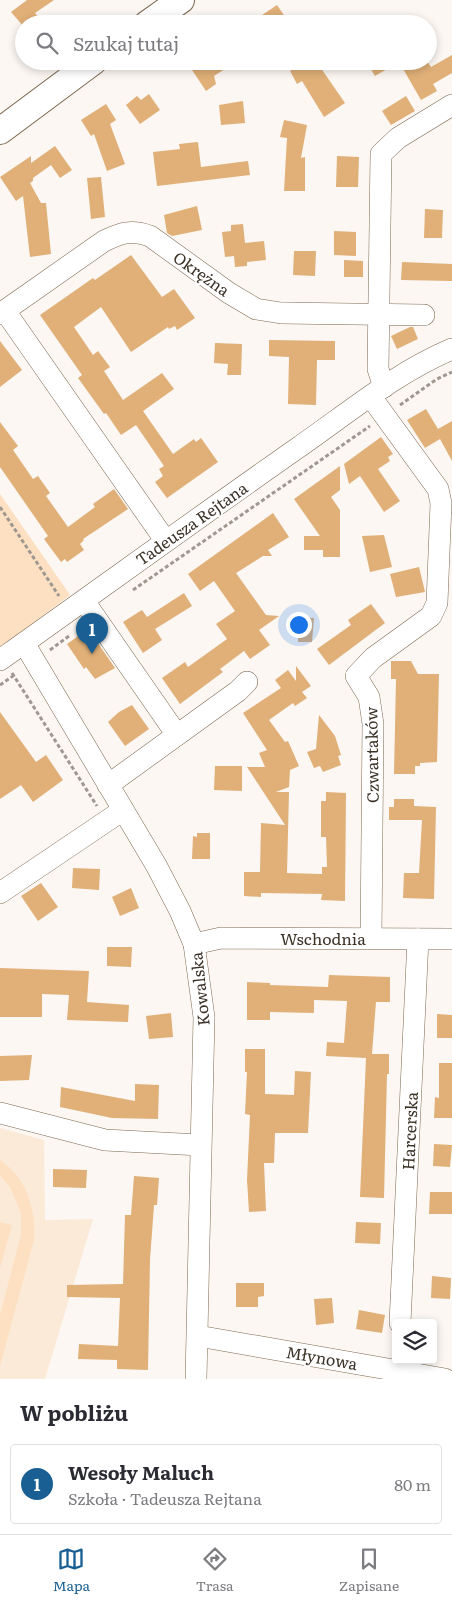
<!DOCTYPE html>
<html lang="pl">
<meta charset="utf-8">
<style>
:root{--surface:#fff;--page:#f7f7f7;--text:#2b2b33;--muted:#7c7c81;--line:#e1e1e2;--accent:#195f93}
body{margin:0;font-family:Literata,serif;background:var(--page);color:var(--text)}
.controls{position:absolute;right:15px;bottom:15px;display:grid;overflow:hidden;border-radius:5px;box-shadow:0 2px 8px #0003}
.controls button{width:45px;height:45px;display:grid;place-items:center;padding:0;border:0;border-bottom:1px solid var(--line);background:var(--surface);color:var(--text);font:25px sans-serif}
.you{position:absolute;left:298px;top:624px;width:18px;height:18px;margin:-12px;border:4px solid #fff;border-radius:50%;background:#1a73e8;box-shadow:0 0 0 8px #1a73e833}
.badge{display:grid;place-items:center;width:32px;height:32px;border-radius:50%;background:var(--accent);color:#fff;font-size:16px;font-weight:700}
.pin{position:absolute;translate:-50% -41px;filter:drop-shadow(0 1px 2px #0008)}
.pin::after{content:'';position:absolute;top:26px;width:18px;height:15px;background:inherit;clip-path:polygon(0 0,100% 0,50% 100%)}
.list{margin:0;padding:0;list-style:none}
h2{display:flex;justify-content:space-between;align-items:center;height:65px;margin:0;padding:0 20px;font-size:21px}
h2 small{font-size:16px;font-weight:400;color:var(--muted)}
.list li{display:grid;grid-template-columns:32px 1fr auto;gap:15px;align-items:center;box-sizing:border-box;height:80px;margin:0 10px 10px;padding:0 10px;border:1px solid var(--line);border-radius:5px}
.list b{display:block;font-size:19px;white-space:nowrap}
.list p{margin:0;font-size:16px;white-space:nowrap;color:var(--muted)}
.list em{font-size:16px;font-style:normal;color:var(--muted)}
.icon{flex:none;width:28px;height:28px;fill:none;stroke:currentColor;stroke-width:2;stroke-linecap:round;stroke-linejoin:round}
.map{position:relative;flex:none;width:452px;height:1379px;overflow:hidden}
.search{position:absolute;background:var(--surface);box-shadow:0 2px 8px #0003;left:15px;right:15px;top:15px;height:55px;display:flex;align-items:center;gap:12px;box-sizing:border-box;padding:0 18px;border-radius:28px;color:var(--muted);font-size:19px}
.sheet{height:155px;background:var(--surface)}
nav{display:flex;justify-content:space-around;align-items:center;box-sizing:border-box;height:70px;border-top:1px solid var(--line);background:var(--surface);font-size:14px;color:var(--muted)}
nav a{display:grid;justify-items:center;gap:2px}
nav .on{color:var(--accent)}
.map>svg:first-child{display:block}
.built{fill:#fbead7}
.green{fill:#fde0c1}
.building{fill:#e0b078}
.lines{fill:none;stroke-linecap:round;stroke-linejoin:round}
.minor-casing{stroke:#7c6851;stroke-width:22}
.major-casing{stroke:#7c6851;stroke-width:28}
.path{stroke:#9f9891;stroke-width:3;stroke-dasharray:4 2.5;stroke-linecap:butt}
.minor{stroke:#fff;stroke-width:21}
.major{stroke:#fff;stroke-width:26}
.labels{text-anchor:middle;dominant-baseline:central;stroke-width:4;stroke-linejoin:round;paint-order:stroke}
.street-label{font-size:16px;fill:#3b3228;stroke:#fff}
</style>
<div class="map">
<svg width="452" height="1379" viewBox="0 0 452 1379">
<rect width="100%" height="100%" fill="#fcf7f2"/>
<path class="built" d="M0,1128L44,1140L45,1220L93,1219L45,1379H0Z"/>
<g class="green">
<path d="M0,494L70,595L0,648Z"/>
<path d="M0,1160C27,1179 36,1208 34,1240L0,1366V1315L21,1235V1213L11,1189L0,1175Z"/>
<path d="M0,1222L12,1225L0,1268Z"/>
</g>
<g class="building">
<path d="M27,0H54L35,13L39,18L32,24H24V27L11,12Z"/>
<path d="M277,5L290,24H249Z"/>
<path d="M452,55V73L433,84L437,91L421,100L402,67L413,61H427L431,67Z"/>
<path d="M198,61H237L214,76L216,84L206,91L190,67Z"/>
<path d="M306,61H316L345,103L324,117L302,81L297,84L290,71Z"/>
<path d="M366,61H401L375,76Z"/>
<path d="M149,94L160,110L140,124L126,105L137,96L141,100Z"/>
<path d="M406,96L415,111L391,125L382,111Z"/>
<path d="M243,101L245,123L221,125L219,105Z"/>
<path d="M106,104L116,120L110,124L125,164L107,171L94,134L91,136L81,120Z"/>
<path d="M284,120L307,125L301,158L305,157V191H284L287,138L280,137Z"/>
<path d="M198,142L201,167L248,161L250,175L157,186L153,152L180,149L179,144Z"/>
<path d="M55,146L72,170L60,178L51,165L33,178V181L30,183L41,203H46L51,254L30,257L23,196L16,201L0,177L31,156V163Z"/>
<path d="M337,156L359,157L358,187H336Z"/>
<path d="M101,177L105,217L91,219L87,178Z"/>
<path d="M197,206L202,230L172,236L167,233L164,215Z"/>
<path d="M425,209L443,210L442,238H424Z"/>
<path d="M243,224L245,243L264,241L266,260L247,262V266L235,267L234,256L225,257L222,232L231,231V225Z"/>
<path d="M334,231L356,232V256L334,255Z"/>
<path d="M294,251H316L315,276L293,275Z"/>
<path d="M131,255L162,297L174,289L195,318L177,330L175,326L169,329L168,327L131,352L101,307L74,327L93,355L98,351L110,367L104,371L123,400L162,373L174,389L143,411L173,454L194,439L196,442L201,438L218,462L167,498L155,482L163,476L159,469L164,466L136,425L121,435L106,413L104,414L78,378L82,375L40,315L93,278L95,280Z"/>
<path d="M344,260L363,261V277H344Z"/>
<path d="M402,262L452,264V281L401,280Z"/>
<path d="M410,327H413L418,339L397,349L391,336Z"/>
<path d="M269,340L335,341V360H317L316,405L288,404L289,357L269,356Z"/>
<path d="M0,341L22,370L0,387Z"/>
<path d="M215,343L242,344L241,375H227L228,364L214,363Z"/>
<path d="M426,409L438,429L452,421V461L440,439L425,448L407,420Z"/>
<path d="M0,422L18,446L13,450L33,479L38,476L50,493L46,496L68,527L95,507L93,504L114,489L128,509L83,539L84,540L80,544L84,550L67,562L65,559L61,562L44,539L48,536L0,467Z"/>
<path d="M381,437L393,454L388,457L390,461L378,469L400,501L384,512L360,476L349,484L344,464Z"/>
<path d="M340,466V490L331,497L340,510V557H323V550H304V536H320L294,499Z"/>
<path d="M273,513L289,537L268,550L272,556H263L236,573L266,615L279,616L259,630L270,645L250,659L244,651L220,669L223,672L180,704L162,678L185,662L188,667L227,639L216,624L235,611L214,581L200,591L188,574Z"/>
<path d="M384,535L392,567L370,572L362,536Z"/>
<path d="M419,567L425,592L396,597L390,574Z"/>
<path d="M184,593L192,606L155,629L162,640L143,653L123,622L142,610L147,617Z"/>
<path d="M371,604L385,623L329,665L317,649L351,625L348,620Z"/>
<path d="M299,617L314,618L312,642H298Z"/>
<path d="M88,629L115,668L95,679L86,667L84,669L67,644Z"/>
<path d="M391,661H411L418,674H439L437,762L420,763V766H415V774H394L396,679H391Z"/>
<path d="M296,666L311,686L302,692L307,698L295,706L293,703L269,720L285,742L288,741L299,766L290,770L289,787L276,792H289L287,873L322,874V867H327L326,837H321V801H326V792L346,793L345,901L321,900L322,894L261,893V897L244,896V872H260L261,823L285,825L247,767H265L259,753L267,750L243,713L281,688L275,680L288,670L296,681Z"/>
<path d="M132,705L149,729L125,746L108,722L119,712Z"/>
<path d="M0,712L36,762L46,755L63,780L33,802L21,785L0,799Z"/>
<path d="M319,715L335,736L341,755L338,756L341,765L323,772L320,766L314,768L307,752L316,749Z"/>
<path d="M215,766H242V791L214,790Z"/>
<path d="M394,799H414V806L436,807L434,899L403,898L404,873H419L422,820H389V807H394Z"/>
<path d="M197,833H210V859H192L193,836L197,837Z"/>
<path d="M73,868L100,869L99,890L72,888Z"/>
<path d="M41,883L58,907L38,921L21,896Z"/>
<path d="M131,888L139,908L120,916L112,897Z"/>
<path d="M107,947H132L131,967L107,966Z"/>
<path d="M0,968L89,971L87,1002L129,1005L128,1022L67,1020L69,995L42,994V1017H0Z"/>
<path d="M329,975L390,977V1002H376L372,1054H389V1074H387L384,1198L360,1197L366,1058L326,1056L327,1042L344,1043L347,1001L314,1000V1013L270,1012V1020H247V982L270,983V985L328,987Z"/>
<path d="M171,1013L173,1037L149,1039L146,1016Z"/>
<path d="M437,1014L452,1015V1038H437Z"/>
<path d="M245,1049H265V1094L294,1095L295,1071L311,1072L308,1133H275L274,1163H264L266,1211L249,1212L247,1180L250,1115L245,1114L247,1072H245Z"/>
<path d="M32,1055L29,1080L0,1081V1056Z"/>
<path d="M439,1063H452V1118H434L435,1097L439,1098Z"/>
<path d="M135,1084L159,1085L158,1119L112,1118L60,1107L61,1087L135,1101Z"/>
<path d="M434,1144L452,1145L450,1167L433,1166Z"/>
<path d="M53,1169L87,1170L86,1188L53,1187Z"/>
<path d="M134,1176L159,1178L157,1205H154L150,1260L148,1370L117,1369V1360L78,1359L79,1344L118,1346L120,1298L67,1297V1285L123,1284L125,1215H131Z"/>
<path d="M430,1192H452V1214H429Z"/>
<path d="M356,1222L381,1223L380,1244L355,1243Z"/>
<path d="M432,1276L451,1278L450,1299L431,1298Z"/>
<path d="M236,1283H264V1296L258,1297V1307H236Z"/>
<path d="M332,1298L334,1323L316,1325L314,1299Z"/>
<path d="M359,1310L385,1315L382,1333L356,1329Z"/>
</g>
<g class="lines">
<g class="minor-casing">
<g id="minor">
<path d="M5,311L165,540"/>
<path d="M0,314L104,241C121,233 131,229 150,236L229,293L256,309L281,313L424,315"/>
<path d="M384,387L378,369L381,154L398,138L452,105"/>
<path d="M84,601L177,735"/>
<path d="M24,643L156,865L180,911L194,944L204,1017L196,1379"/>
<path d="M0,660C100,589 199,517 299,447C348,413 397,372 452,349"/>
<path d="M108,785L238,691L247,682"/>
<path d="M0,893L123,810"/>
<path d="M371,938L373,724L369,697L356,676L373,658L431,616L437,603L441,503L438,489L371,397"/>
<path d="M194,944L221,938L452,939"/>
<path d="M0,1113L105,1140L200,1145"/>
<path d="M400,1323L418,939"/>
<path d="M198,1336L445,1379"/>
</g>
</g>
<g class="major-casing">
<g id="major">
<path d="M147,24L181,0"/>
<path d="M0,131L94,61"/>
</g>
</g>
<g class="path">
<path d="M400,405L437,379L452,372"/>
<path d="M0,507L59,596"/>
<path d="M133,590L370,426"/>
<path d="M50,650L69,636"/>
<path d="M12,673L97,806"/>
<path d="M0,685L16,674"/>
</g>
<use href="#minor" class="minor"/>
<use href="#major" class="major"/>
</g>
<g class="labels">
<g class="street-label">
<text transform="translate(202 273) rotate(35)">Okrężna</text>
<text transform="translate(191 523) rotate(-35)">Tadeusza Rejtana</text>
<text transform="translate(371 755) rotate(-91)">Czwartaków</text>
<text x="323" y="938">Wschodnia</text>
<text transform="translate(199 989) rotate(-96)">Kowalska</text>
<text transform="translate(409 1131) rotate(-87)">Harcerska</text>
<text transform="translate(322 1357) rotate(10)">Młynowa</text>
</g>
</g>
</svg>
<div class="controls">
<button><svg class="icon" aria-label="layers" viewBox="0 0 24 24"><path d="M12 4l9 5-9 5-9-5zM3 14l9 5 9-5"/></svg></button>
</div>
<div class="you"></div>
<div class="pin badge" style="left:92px;top:654px">1</div>
<div class="search"><svg class="icon" aria-label="search" viewBox="0 0 24 24"><circle cx="10" cy="10" r="6"/><path d="M15 15l6 6"/></svg>Szukaj tutaj</div>
</div>
<section class="sheet">
<h2>W pobliżu<small></small></h2>
<ul class="list">
<li><span class="badge">1</span><div><b>Wesoły Maluch</b><p>Szkoła · Tadeusza Rejtana</p></div><em>80 m</em></li>
</ul>
</section>
<nav>
<a class="on"><svg class="icon" aria-label="map" viewBox="0 0 24 24"><path d="M3 6l6-2 6 2 6-2v14l-6 2-6-2-6 2zM9 4v14M15 6v14"/></svg>Mapa</a>
<a><svg class="icon" aria-label="directions" viewBox="0 0 24 24"><path d="M12 3l9 9-9 9-9-9zM9 14v-3h6M13 9l2 2-2 2"/></svg>Trasa</a>
<a><svg class="icon" aria-label="saved" viewBox="0 0 24 24"><path d="M7 4h10v16l-5-4-5 4z"/></svg>Zapisane</a>
</nav>
